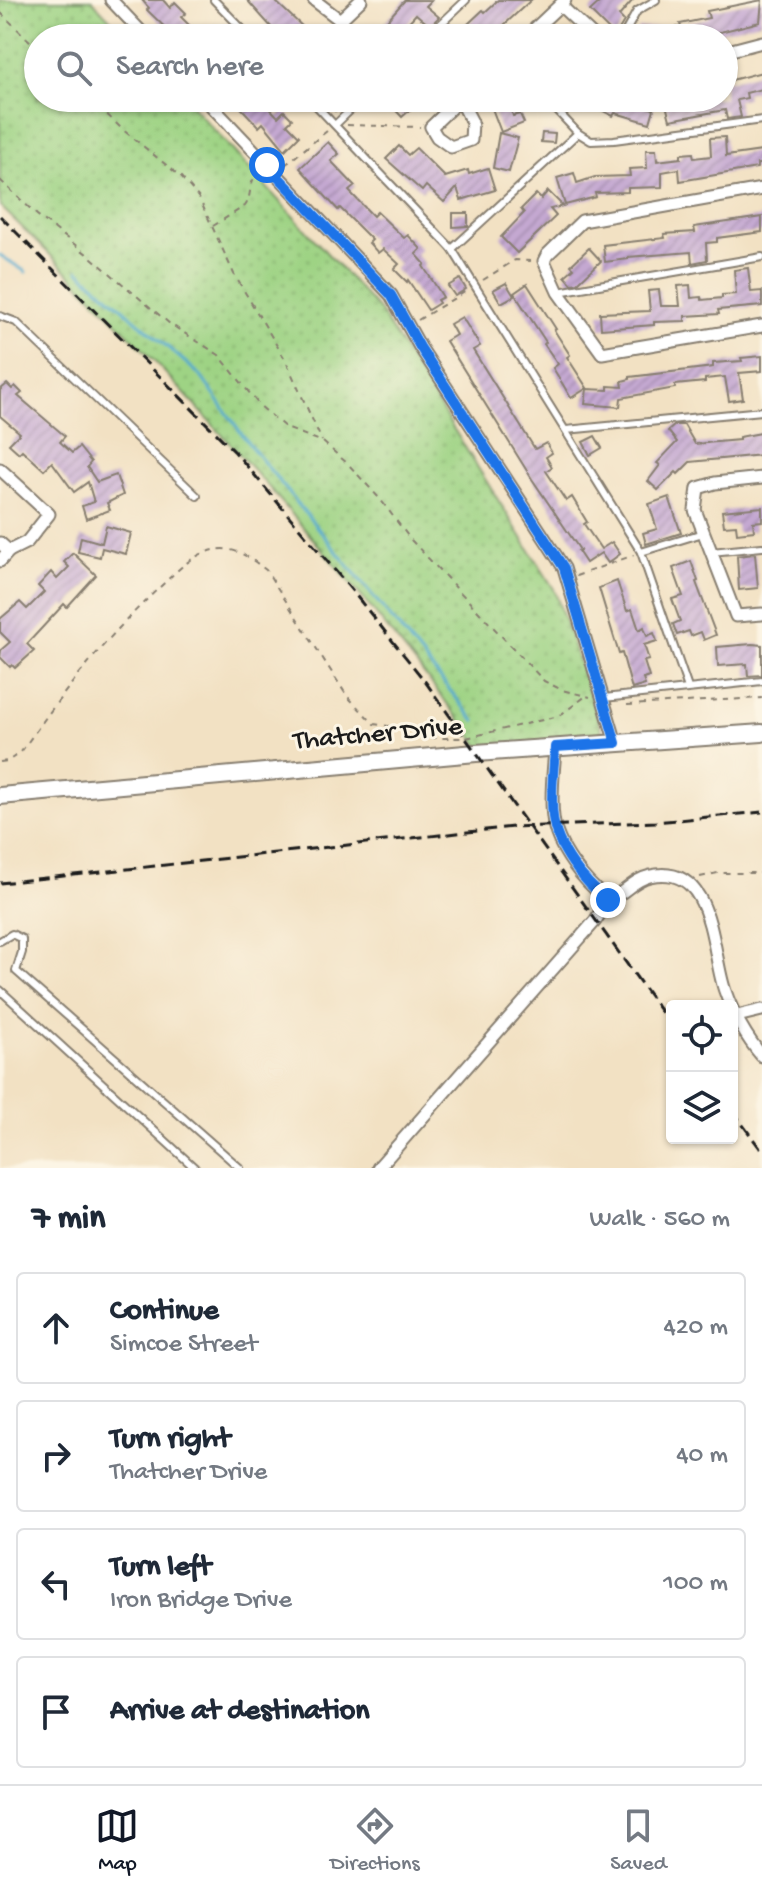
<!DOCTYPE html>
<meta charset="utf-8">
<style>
:root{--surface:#fff;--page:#f2f2f3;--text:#1f2937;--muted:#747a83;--line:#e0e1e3;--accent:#111827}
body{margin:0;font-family:"Gochi Hand",sans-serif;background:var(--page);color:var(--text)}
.controls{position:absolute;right:24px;bottom:24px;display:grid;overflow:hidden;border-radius:8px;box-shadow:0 2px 6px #0004}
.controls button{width:72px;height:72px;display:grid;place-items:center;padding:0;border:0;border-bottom:2px solid var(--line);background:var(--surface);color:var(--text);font:40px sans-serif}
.stop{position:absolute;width:24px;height:24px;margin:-18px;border:6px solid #1a73e8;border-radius:50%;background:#fff}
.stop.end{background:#1a73e8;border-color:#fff;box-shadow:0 2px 8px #0008}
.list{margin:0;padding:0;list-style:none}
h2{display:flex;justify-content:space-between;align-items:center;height:104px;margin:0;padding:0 32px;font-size:34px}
h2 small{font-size:26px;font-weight:400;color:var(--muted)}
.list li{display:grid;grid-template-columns:52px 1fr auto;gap:24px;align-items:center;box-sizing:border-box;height:112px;margin:0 16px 16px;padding:0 16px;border:2px solid var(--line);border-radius:8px}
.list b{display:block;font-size:30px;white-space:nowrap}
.list p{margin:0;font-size:26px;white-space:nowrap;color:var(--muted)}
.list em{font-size:26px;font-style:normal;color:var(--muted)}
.icon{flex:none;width:44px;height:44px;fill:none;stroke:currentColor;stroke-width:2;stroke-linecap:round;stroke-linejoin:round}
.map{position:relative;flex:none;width:762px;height:1168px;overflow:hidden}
.search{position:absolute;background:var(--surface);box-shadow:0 2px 6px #0004;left:24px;right:24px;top:24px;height:88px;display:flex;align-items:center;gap:20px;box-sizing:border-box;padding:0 28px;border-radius:44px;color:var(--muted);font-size:30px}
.sheet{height:616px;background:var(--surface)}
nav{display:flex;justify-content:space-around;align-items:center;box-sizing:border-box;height:112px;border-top:2px solid var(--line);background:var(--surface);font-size:22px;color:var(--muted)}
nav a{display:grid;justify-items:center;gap:4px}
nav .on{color:var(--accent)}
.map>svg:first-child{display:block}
.grass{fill:url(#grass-dots);stroke:#5d7850;stroke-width:2}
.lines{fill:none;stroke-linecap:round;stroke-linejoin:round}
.stream{stroke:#50a9ce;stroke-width:3}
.building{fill:url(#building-hatch)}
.lane-casing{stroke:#877e70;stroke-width:10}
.street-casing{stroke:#877e70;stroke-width:15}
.secondary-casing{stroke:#877e70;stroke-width:20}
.path{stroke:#877e70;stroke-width:2;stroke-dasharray:6 6;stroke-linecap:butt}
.lane{stroke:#fff;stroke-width:6}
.street{stroke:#fff;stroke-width:11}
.secondary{stroke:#fff;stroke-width:16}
.rail{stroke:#1c1c1c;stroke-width:3;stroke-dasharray:12 6;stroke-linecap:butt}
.route{stroke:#1a73e8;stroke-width:10}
.labels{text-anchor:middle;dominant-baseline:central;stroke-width:6;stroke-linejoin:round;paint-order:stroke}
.street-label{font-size:28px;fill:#1c1c1c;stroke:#fcf5e5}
</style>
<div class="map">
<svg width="762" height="1168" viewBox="0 0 762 1168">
<defs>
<pattern id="grass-dots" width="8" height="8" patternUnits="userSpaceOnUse" patternTransform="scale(2)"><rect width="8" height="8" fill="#9ed384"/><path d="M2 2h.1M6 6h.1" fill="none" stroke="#88b571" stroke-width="1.8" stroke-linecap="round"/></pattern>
<pattern id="building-hatch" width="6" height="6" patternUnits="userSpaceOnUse" patternTransform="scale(2)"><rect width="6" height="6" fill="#c4a8d1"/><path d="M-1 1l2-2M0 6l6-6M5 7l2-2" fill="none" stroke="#a890b3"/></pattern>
</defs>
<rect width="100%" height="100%" fill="#fcf5e5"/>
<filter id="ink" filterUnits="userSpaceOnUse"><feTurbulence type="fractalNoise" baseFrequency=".0125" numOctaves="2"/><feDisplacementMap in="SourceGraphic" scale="16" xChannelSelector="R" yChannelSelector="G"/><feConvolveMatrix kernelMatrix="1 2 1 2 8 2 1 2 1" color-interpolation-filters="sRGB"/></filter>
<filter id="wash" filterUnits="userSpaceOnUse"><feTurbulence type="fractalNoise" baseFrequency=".006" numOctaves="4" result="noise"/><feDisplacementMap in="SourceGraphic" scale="32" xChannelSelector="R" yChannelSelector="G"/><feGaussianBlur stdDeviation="1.8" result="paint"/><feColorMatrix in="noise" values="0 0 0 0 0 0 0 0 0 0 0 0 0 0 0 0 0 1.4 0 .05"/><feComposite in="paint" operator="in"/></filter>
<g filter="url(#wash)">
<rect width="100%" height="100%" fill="#f2e1c3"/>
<path class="grass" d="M0,0H92L128,38H38V98H185L379,310L554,589L603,734L596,740L480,746C334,555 175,373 0,206Z"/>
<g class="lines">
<g class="stream">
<path d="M0,255L26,272"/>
<path d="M78,270L200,375L249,444L475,721"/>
</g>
</g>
<g id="blocks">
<g class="building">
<path d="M142,0H163L170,8L175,2L186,13L181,17L202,38H176L147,10L149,8Z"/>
<path d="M247,0H274L304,28L298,34L302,38H281Z"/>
<path d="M405,0H432L426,6L439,17L430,26L416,14L394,38H364L378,24L381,27Z"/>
<path d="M498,0H531L490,38H453L483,10L485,12Z"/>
<path d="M602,0H633L619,16L624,21L615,36L590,11Z"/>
<path d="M762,0L760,22L696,38H638V28L681,27L680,24L709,18L707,11Z"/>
<path d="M762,72V89L746,93L747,98L737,100L741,117L727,119L725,110L670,120L665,101L675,98H724V82Z"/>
<path d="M232,98H260L278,117L284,111L292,119L287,124L299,136L285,150L263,123L259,127Z"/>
<path d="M395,98H423L402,117L389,103Z"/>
<path d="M488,98H507L513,116L520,114L524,123L501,132Z"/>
<path d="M578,98H615L623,102L625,98H640L639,105L654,109L650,123L615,113L613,116Z"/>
<path d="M499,133L518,138L509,172L493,168Z"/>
<path d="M542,133L555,134L554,143L541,142Z"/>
<path d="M725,137L726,156L762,151V164H757V168L680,181L679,169L662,172V187L628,188V192L595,193L596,197L565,205L557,178L574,173L577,183L595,177L630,176L629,169L647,168L646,150H656L657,161L681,158V154L693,153L694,158L711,156L710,138Z"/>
<path d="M328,142L339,154L331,161L355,186L349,191L373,216L377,212L404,238L408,235L421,249L416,254L425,264L423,266L443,297L437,300L439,303L428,310L408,280L407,282L394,269L399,264L383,249L378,253L369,243L372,240L340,208L338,210L300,168Z"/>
<path d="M399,146L408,155L416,148L445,177L468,170L469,174L488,168L495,190L461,200L457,188L444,202L426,186L422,191L386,159Z"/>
<path d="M548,191L563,206L550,209L556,216L517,253L501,237L524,213L521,209L536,194L541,199Z"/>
<path d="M453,213H468V226L453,227Z"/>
<path d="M762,217V232L717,238V242L706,243L707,260L692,263L691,252L628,257V259L605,262L603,245L665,238L664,234L695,232L694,227Z"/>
<path d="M589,248L601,261L578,283L572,284L565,276L574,268L571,265Z"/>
<path d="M748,268L751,292L762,291V306L718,310L719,314L685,316V321L654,322V325L601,329L600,313L650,311L648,291L659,290L661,306H680L678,286L690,285L691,298L701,297L702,300L722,298V295L736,294L734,270Z"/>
<path d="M460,279L466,289L455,296L448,286Z"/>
<path d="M506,283L514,296L501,303L493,290Z"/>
<path d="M527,284L556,329L554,330L570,355L567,357L587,388L571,398L553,368L558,364L544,344L546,342L514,293Z"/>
<path d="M462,317L480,346L473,350L535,449L546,443L552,453L546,457L552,467L546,471L566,501L572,497L587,522L584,524L601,549L612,542L620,554L608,563L601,553L586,563L578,551L580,550L532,479L446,341L456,335L450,324Z"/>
<path d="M762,356V371L739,373L743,399L729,401L725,377L705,379V382L675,385V388L621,398L620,407L585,404L587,389L608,390V386L623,387L622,381L630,379V377L713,367V363L742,361L741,358Z"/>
<path d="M7,384L12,389L15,386L22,393L18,396L65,436L60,442L72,453L79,447L91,462L87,467L97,482L116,475L123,495L107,503L110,510L86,519L82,506L94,502L88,482L74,492L52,462L44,470L22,450L19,453L9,444L20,433L0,416V390Z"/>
<path d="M675,425H684L695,444L739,440V437L761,433L762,455L690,462L678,474L676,472L658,490L648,481L660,465L657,463L677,442L668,431Z"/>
<path d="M595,436L602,448L590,455L583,442Z"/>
<path d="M669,497L681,533L646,544L643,533L657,529L649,504Z"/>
<path d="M762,507V521L753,522L754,531L737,533L736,525L724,526L722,511Z"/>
<path d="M106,526L131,533L126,554L102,548L100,557L78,552L81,537L102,543Z"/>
<path d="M73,553L96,575L67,607L64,604L27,644L34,651L15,668L12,665L10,667L0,657L1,650L10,642L0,632V619L20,602L27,609L44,592L38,586L51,572L57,579L69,567L64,562Z"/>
<path d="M755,554L758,588L739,590L737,556Z"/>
<path d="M691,561L698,581L696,582L716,635L704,640L701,632L691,636L689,631L677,635L673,624L680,621L672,599L683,596L673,568Z"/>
<path d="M617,581L627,611L632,609L639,630L644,627L647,636L654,633L657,641L644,645L649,660L644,661L649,677L643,679L645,685L632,689L622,653L619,654L599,588Z"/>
<path d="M752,644L762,645V675L748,676L747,664L718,666L717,647Z"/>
</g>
</g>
</g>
<g filter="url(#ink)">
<use href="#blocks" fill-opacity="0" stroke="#877e70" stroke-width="2"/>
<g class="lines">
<g class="lane-casing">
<g id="lane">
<path d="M214,0L251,38"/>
<path d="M426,38L466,0"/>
<path d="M622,38L637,11L656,0"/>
<path d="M309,98L452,249L578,133"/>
<path d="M545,98L578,133L591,141L614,140L762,120"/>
<path d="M335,125L363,98"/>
<path d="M452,249L641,552L688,688"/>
<path d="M558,292L762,257"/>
<path d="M0,316L16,322L197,496"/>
<path d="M566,430L762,411"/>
<path d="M641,552L703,533"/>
<path d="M711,552L762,547"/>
<path d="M604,698L762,681"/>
<path d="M0,941L12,934L22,939V952L16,971L240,1168"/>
<path d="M0,990L195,1168"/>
</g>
</g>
<g class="street-casing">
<g id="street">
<path d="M111,0L147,38"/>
<path d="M314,0L340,20L361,0"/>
<path d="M565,0L560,5L595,38"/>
<path d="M525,38L560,5"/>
<path d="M724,52L762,42"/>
<path d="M204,98L391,295L420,347L564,568L616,743"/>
<path d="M460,99L472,122L471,140L451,147L437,137L431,127L460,99L461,98"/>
<path d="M762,189L582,221L547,255L544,261L558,292L602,353L762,326"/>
<path d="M0,469L49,514L27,542L9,551"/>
<path d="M762,478L715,483L698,488L695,510L736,616L762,614"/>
<path d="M0,543L9,551L0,561"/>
<path d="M555,747C554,769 550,794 553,817C556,847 584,882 608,900C624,895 632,880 650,876C715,862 711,953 725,991C732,1012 747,1039 762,1056"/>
<path d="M737,1016L762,1010"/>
<path d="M378,1168L595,921L608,900"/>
</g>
</g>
<g class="secondary-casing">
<path id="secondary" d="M0,796L476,753L762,733"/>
</g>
<g class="path">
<path d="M0,12L38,49"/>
<path d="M90,98L122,129L181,177L199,198L234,274L285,359L322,441"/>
<path d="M335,112L336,98"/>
<path d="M347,125L420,127"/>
<path d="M285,165L327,131"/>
<path d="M0,180L37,215L92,258L170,324L219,355L260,406L286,428L323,442L348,464L380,499L411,540L544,681L562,690L590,697"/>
<path d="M213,226L245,206C252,197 248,184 256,176"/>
<path d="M483,280L515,260L531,261"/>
<path d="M418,320L468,290"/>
<path d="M576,576L634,555"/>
<path d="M627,705L762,698"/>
<path d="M0,762L8,761L21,752C63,692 107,636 160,587C175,573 190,556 210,551C232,544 249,557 266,570L347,696L374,724L409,729L425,738H466L559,716L586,696"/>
<path d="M700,877L718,873H762"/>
</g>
<use href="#lane" class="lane"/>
<use href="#street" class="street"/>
<use href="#secondary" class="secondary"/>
<g class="rail">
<path d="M0,216L235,452L349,587L424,680L672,1027"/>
<path d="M0,883L513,827L656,822L762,812"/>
<path d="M732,1110L762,1151"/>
</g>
</g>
</g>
<g class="lines" filter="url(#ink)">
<path class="route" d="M267,165L391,295L420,347L564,568L616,743L555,747C554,769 550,794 553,817C556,847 584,883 608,900"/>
</g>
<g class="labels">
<g class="street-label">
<text transform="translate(378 735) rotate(-5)">Thatcher Drive</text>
</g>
</g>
</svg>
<div class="controls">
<button><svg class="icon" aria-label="locate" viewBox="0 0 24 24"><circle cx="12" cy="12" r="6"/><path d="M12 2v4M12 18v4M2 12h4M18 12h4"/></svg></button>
<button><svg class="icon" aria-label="layers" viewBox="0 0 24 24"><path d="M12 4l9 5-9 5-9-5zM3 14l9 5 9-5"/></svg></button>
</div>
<div class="stop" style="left:267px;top:165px"></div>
<div class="stop end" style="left:608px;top:900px"></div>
<div class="search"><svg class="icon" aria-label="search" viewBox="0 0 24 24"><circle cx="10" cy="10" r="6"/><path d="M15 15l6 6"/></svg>Search here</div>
</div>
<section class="sheet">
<h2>7 min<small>Walk · 560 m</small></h2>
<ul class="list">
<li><svg class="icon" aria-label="ahead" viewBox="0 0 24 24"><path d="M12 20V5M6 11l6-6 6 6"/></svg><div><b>Continue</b><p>Simcoe Street</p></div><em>420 m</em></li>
<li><svg class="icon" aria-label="right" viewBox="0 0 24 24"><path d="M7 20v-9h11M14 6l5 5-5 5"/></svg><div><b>Turn right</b><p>Thatcher Drive</p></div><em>40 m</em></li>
<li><svg class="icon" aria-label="left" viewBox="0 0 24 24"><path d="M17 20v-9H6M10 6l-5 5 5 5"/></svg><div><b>Turn left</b><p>Iron Bridge Drive</p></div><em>100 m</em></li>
<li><svg class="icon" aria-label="arrive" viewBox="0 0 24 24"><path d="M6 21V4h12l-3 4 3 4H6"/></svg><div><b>Arrive at destination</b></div></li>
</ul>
</section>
<nav>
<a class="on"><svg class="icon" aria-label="map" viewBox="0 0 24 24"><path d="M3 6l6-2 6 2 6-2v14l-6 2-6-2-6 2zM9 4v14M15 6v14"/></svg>Map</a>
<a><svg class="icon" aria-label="directions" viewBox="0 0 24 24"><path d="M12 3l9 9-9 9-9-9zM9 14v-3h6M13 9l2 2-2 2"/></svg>Directions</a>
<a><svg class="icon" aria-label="saved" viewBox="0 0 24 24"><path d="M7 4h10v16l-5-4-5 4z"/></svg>Saved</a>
</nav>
